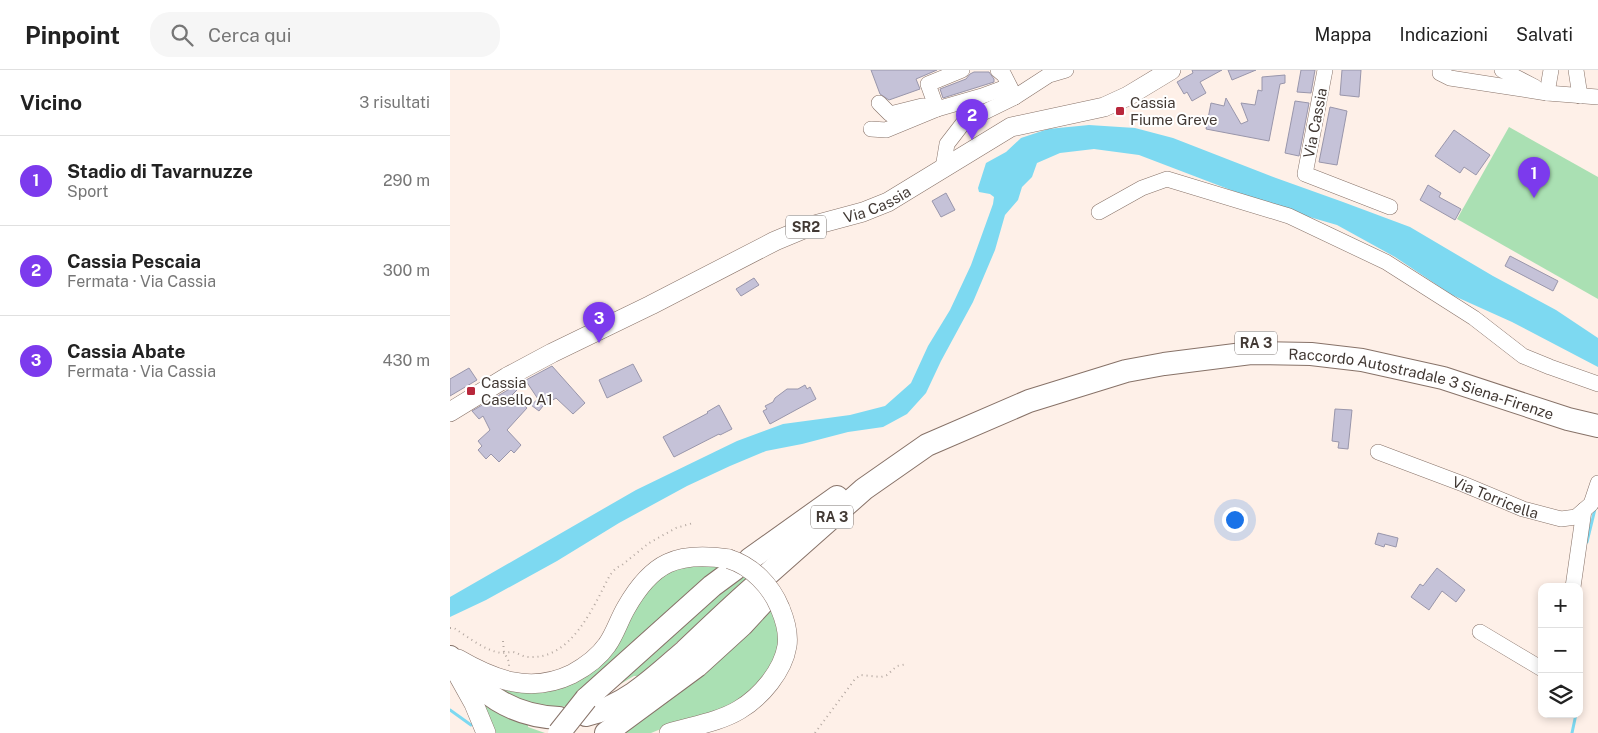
<!DOCTYPE html>
<html lang="it">
<meta charset="utf-8">
<style>
:root{--surface:#fff;--page:#f6f6f6;--text:#222;--muted:#767676;--line:#e0e0e0;--accent:#7c3aed}
body{margin:0;font-family:"Public Sans",sans-serif;background:var(--page);color:var(--text)}
.controls{position:absolute;right:15px;bottom:15px;display:grid;overflow:hidden;border-radius:10px;box-shadow:0 2px 8px #0003}
.controls button{width:45px;height:45px;display:grid;place-items:center;padding:0;border:0;border-bottom:1px solid var(--line);background:var(--surface);color:var(--text);font:25px sans-serif}
.you{position:absolute;left:784px;top:449px;width:18px;height:18px;margin:-12px;border:4px solid #fff;border-radius:50%;background:#1a73e8;box-shadow:0 0 0 8px #1a73e833}
.badge{display:grid;place-items:center;width:32px;height:32px;border-radius:50%;background:var(--accent);color:#fff;font-size:16px;font-weight:700}
.pin{position:absolute;translate:-50% -41px;filter:drop-shadow(0 1px 2px #0008)}
.pin::after{content:'';position:absolute;top:26px;width:18px;height:15px;background:inherit;clip-path:polygon(0 0,100% 0,50% 100%)}
.list{margin:0;padding:0;list-style:none}
h2{display:flex;justify-content:space-between;align-items:center;height:65px;margin:0;padding:0 20px;font-size:21px}
h2 small{font-size:16px;font-weight:400;color:var(--muted)}
.list li{display:grid;grid-template-columns:32px 1fr auto;gap:15px;align-items:center;box-sizing:border-box;height:90px;padding:0 20px;border-top:1px solid var(--line)}
.list b{display:block;font-size:19px;white-space:nowrap}
.list p{margin:0;font-size:16px;white-space:nowrap;color:var(--muted)}
.list em{font-size:16px;font-style:normal;color:var(--muted)}
.icon{flex:none;width:28px;height:28px;fill:none;stroke:currentColor;stroke-width:2;stroke-linecap:round;stroke-linejoin:round}
.map{position:relative;flex:none;width:1148px;height:663px;overflow:hidden}
header{display:flex;align-items:center;gap:30px;box-sizing:border-box;height:70px;padding:0 25px;background:var(--surface);border-bottom:1px solid var(--line)}
header strong{font-size:24px}
nav{display:flex;gap:28px;margin-inline-start:auto;font-size:18px}
.search{width:350px;height:45px;background:var(--page);display:flex;align-items:center;gap:12px;box-sizing:border-box;padding:0 18px;border-radius:20px;color:var(--muted);font-size:19px}
main{display:flex}
aside{flex:1;background:var(--surface)}
.map>svg:first-child{display:block}
.green{fill:#aae0b3}
.water{fill:#7dd9f1}
.lines{fill:none;stroke-linecap:round;stroke-linejoin:round}
.stream{stroke:#7dd9f1;stroke-width:3}
.building{fill:#c5c2d8;stroke:#9996ab}
.minor-casing{stroke:#877268;stroke-width:16}
.major-casing{stroke:#877268;stroke-width:20}
.highway-casing{stroke:#877268;stroke-width:24}
.path{stroke:#b4a8a1;stroke-width:2;stroke-dasharray:1 4;stroke-linecap:butt}
.minor{stroke:#fff;stroke-width:15}
.major{stroke:#fff;stroke-width:19}
.highway{stroke:#fff;stroke-width:22}
.major-bridge-casing{stroke:#877268;stroke-width:20;stroke-linecap:butt}
.highway-bridge-casing{stroke:#877268;stroke-width:24;stroke-linecap:butt}
.major-bridge{stroke:#fff;stroke-width:19}
.highway-bridge{stroke:#fff;stroke-width:22}
.poi-dot{fill:#b8273b;stroke:#fff;stroke-width:2}
.labels{text-anchor:middle;dominant-baseline:central;stroke-width:4;stroke-linejoin:round;paint-order:stroke}
.shield{fill:#fff;stroke:#7b7471;stroke-width:1}
.shield-label{font-size:14px;font-weight:bold;fill:#423934}
.poi-label{font-size:15px;fill:#423934;stroke:#fff;text-anchor:start}
.street-label{font-size:15px;fill:#423934;stroke:#fff}
</style>
<header>
<strong>Pinpoint</strong>
<div class="search"><svg class="icon" aria-label="search" viewBox="0 0 24 24"><circle cx="10" cy="10" r="6"/><path d="M15 15l6 6"/></svg>Cerca qui</div>
<nav><a>Mappa</a><a>Indicazioni</a><a>Salvati</a></nav>
</header>
<main>
<aside>
<h2>Vicino<small>3 risultati</small></h2>
<ul class="list">
<li><span class="badge">1</span><div><b>Stadio di Tavarnuzze</b><p>Sport</p></div><em>290 m</em></li>
<li><span class="badge">2</span><div><b>Cassia Pescaia</b><p>Fermata · Via Cassia</p></div><em>300 m</em></li>
<li><span class="badge">3</span><div><b>Cassia Abate</b><p>Fermata · Via Cassia</p></div><em>430 m</em></li>
</ul>
</aside>
<div class="map">
<svg width="1148" height="663" viewBox="0 0 1148 663">
<rect width="100%" height="100%" fill="#fef0e8"/>
<g class="green">
<path d="M1059,57L1148,107V229L1007,149Z"/>
<path d="M277,494L120,636L98,638L56,626L32,608L122,610L198,517L226,497Z"/>
<path d="M290,501L299,508L189,606H184L150,626Z"/>
<path d="M323,539L330,572L318,606L294,629L265,641L228,652L201,663H168L285,575Z"/>
<path d="M27,628L78,653V657L95,663H41Z"/>
</g>
<path class="water" d="M639,55L685,58L723,68L826,108L893,132L960,157L1043,206L1106,240L1148,268V297L1062,252L1002,225L945,187L887,155L825,137L689,85L644,79L610,83L587,93L582,107L572,117L568,130L555,145L545,180L523,232L491,291L476,323L457,344L433,357L398,362L352,374L316,381L280,396L237,416L169,453L107,491L36,530L0,547V527L186,420L287,371L333,354L400,345L435,336L461,313L478,276L500,240L521,195L543,134L544,127L540,124L529,122L528,118L536,93L556,82L571,68L598,59Z"/>
<g class="lines">
<g class="stream">
<path d="M1137,472L1145,439"/>
<path d="M1129,619L1130,625L1129,630"/>
<path d="M0,640L21,655"/>
<path d="M1122,663L1126,644"/>
</g>
</g>
<g class="building">
<path d="M421,0H487L466,9L470,19L439,30L430,24Z"/>
<path d="M742,0H772L750,12L756,23L742,31L737,22L734,24L727,12L743,3Z"/>
<path d="M778,0H806L782,10Z"/>
<path d="M851,0H865L861,23L847,22Z"/>
<path d="M892,0H911L909,27L890,25Z"/>
<path d="M524,2H539L544,9V12L493,28L490,19L516,9L520,4Z"/>
<path d="M835,5V13L830,14L819,71L756,59L761,33L774,36L776,28L791,54L798,51L791,33L805,35L808,20L812,21V7Z"/>
<path d="M845,31L859,33L849,86L835,83Z"/>
<path d="M880,37L897,41L887,95L869,92Z"/>
<path d="M1004,60L1040,85L1026,105L1014,97L1010,103L985,86Z"/>
<path d="M978,115L991,123L989,127L1011,139L1005,150L970,130Z"/>
<path d="M496,123L505,140L491,147L482,131Z"/>
<path d="M1060,186L1108,211L1103,221L1055,196Z"/>
<path d="M304,208L309,215L291,226L286,219Z"/>
<path d="M183,294L192,311L157,328L149,310Z"/>
<path d="M102,296L135,333L123,344L106,328L93,336L89,341L81,335L88,329L76,311L62,325L77,338L57,360L71,375L64,383L61,380L49,392L41,384L36,389L28,380L32,376L28,371L40,360L33,346L29,349L22,341L63,317Z"/>
<path d="M19,298L27,310L0,326V309Z"/>
<path d="M355,315L357,319L360,317L366,329L320,354L313,341L317,339L315,336L323,332L325,328L337,319H348Z"/>
<path d="M269,335L282,359L270,365L269,364L224,387L213,367L258,343L257,342Z"/>
<path d="M885,339L902,340L898,379L888,378L889,372L882,371Z"/>
<path d="M928,463L948,468L946,477L935,474L934,477L925,474Z"/>
<path d="M987,498L1015,520L1006,532L992,521L979,540L961,527L970,514L973,516Z"/>
</g>
<g class="lines">
<g class="minor-casing">
<g id="minor">
<path d="M512,0L478,14L487,39L532,26L559,16"/>
<path d="M875,0L855,104L940,137"/>
<path d="M990,0V3L1000,8L1097,23L1148,27"/>
<path d="M1052,0L1085,17"/>
<path d="M1126,0L1130,26"/>
<path d="M1097,23L1101,0"/>
<path d="M565,27L599,5L616,0"/>
<path d="M429,33L440,44L472,36L483,38"/>
<path d="M421,59L436,60L487,39"/>
<path d="M493,98L497,74L514,52L565,27L554,5L548,0"/>
<path d="M649,142L692,118L717,109L839,146L936,192L1024,248L1073,286L1100,297L1148,314"/>
<path id="s1" d="M928,382L1013,414L1073,439L1111,449L1126,447L1141,434L1148,413"/>
<path d="M1123,517L1134,440"/>
<path d="M1030,562L1092,599"/>
</g>
</g>
<g class="major-casing">
<g id="major">
<path id="s2" d="M0,342L57,307L102,283L201,235L325,171L361,156L413,142L438,132L561,57L654,37L678,26L721,0"/>
<path d="M8,589C44,610 81,624 122,604C135,597 148,588 157,575C165,564 169,550 176,538C202,492 227,481 279,489"/>
<path d="M4,598L24,634L36,663"/>
<path d="M219,663C242,656 269,652 289,640C311,627 333,601 337,576C339,563 335,550 330,538"/>
</g>
</g>
<g class="highway-casing">
<g id="highway">
<path d="M300,489L387,427"/>
<path id="s3" d="M318,504L414,419L477,375L579,331L676,301L714,294L801,283L861,284L912,290L993,308L1118,349L1148,356"/>
<path d="M0,587C31,622 59,646 109,648"/>
<path d="M136,629L262,516L285,499"/>
<path d="M136,645C176,636 205,607 235,581C258,559 281,537 305,516"/>
<path d="M156,663L247,596L292,555L316,529"/>
</g>
</g>
<g class="path">
<path d="M0,558H4C18,567 35,581 52,583C55,583 59,582 63,582C68,583 73,587 78,587C122,590 143,537 160,505L166,498L172,495L199,473L226,458L243,453"/>
<path d="M53,571L54,582L59,592V596"/>
<path d="M365,663L405,609L411,605L431,607L437,605L447,596L457,594"/>
</g>
<use href="#minor" class="minor"/>
<use href="#major" class="major"/>
<use href="#highway" class="highway"/>
<g class="major-bridge-casing">
<path id="major-bridge" d="M279,489C302,496 321,516 330,538"/>
</g>
<g class="highway-bridge-casing">
<path id="highway-bridge" d="M109,663L136,629"/>
</g>
<use href="#major-bridge" class="major-bridge"/>
<use href="#highway-bridge" class="highway-bridge"/>
</g>
<g class="poi-dot">
<rect x="665" y="36" width="10" height="10" rx="2.5"/>
<rect x="16" y="316" width="10" height="10" rx="2.5"/>
</g>
<g class="labels">
<g class="shield">
<rect x="336" y="145.5" width="40" height="23" rx="4"/>
<rect x="785" y="261.5" width="42" height="23" rx="4"/>
<rect x="361" y="435.5" width="42" height="23" rx="4"/>
</g>
<g class="shield-label">
<text x="356" y="157">SR2</text>
<text x="806" y="273">RA 3</text>
<text x="382" y="447">RA 3</text>
</g>
<g class="poi-label">
<text x="680" y="32">Cassia<tspan x="680" dy="17">Fiume Greve</tspan></text>
<text x="31" y="312">Cassia<tspan x="31" dy="17">Casello A1</tspan></text>
</g>
<g class="street-label">
<text transform="translate(865 53) rotate(-79)">Via Cassia</text>
<text stroke="none"><textPath href="#s2" startOffset="476">Via Cassia</textPath></text>
<text stroke="none"><textPath href="#s3" startOffset="718">Raccordo Autostradale 3 Siena-Firenze</textPath></text>
<text stroke="none"><textPath href="#s1" startOffset="126">Via Torricella</textPath></text>
</g>
</g>
</svg>
<div class="controls">
<button>+</button>
<button>−</button>
<button><svg class="icon" aria-label="layers" viewBox="0 0 24 24"><path d="M12 4l9 5-9 5-9-5zM3 14l9 5 9-5"/></svg></button>
</div>
<div class="you"></div>
<div class="pin badge" style="left:1084px;top:128px">1</div>
<div class="pin badge" style="left:522px;top:70px">2</div>
<div class="pin badge" style="left:149px;top:273px">3</div>
</div>
</main>
